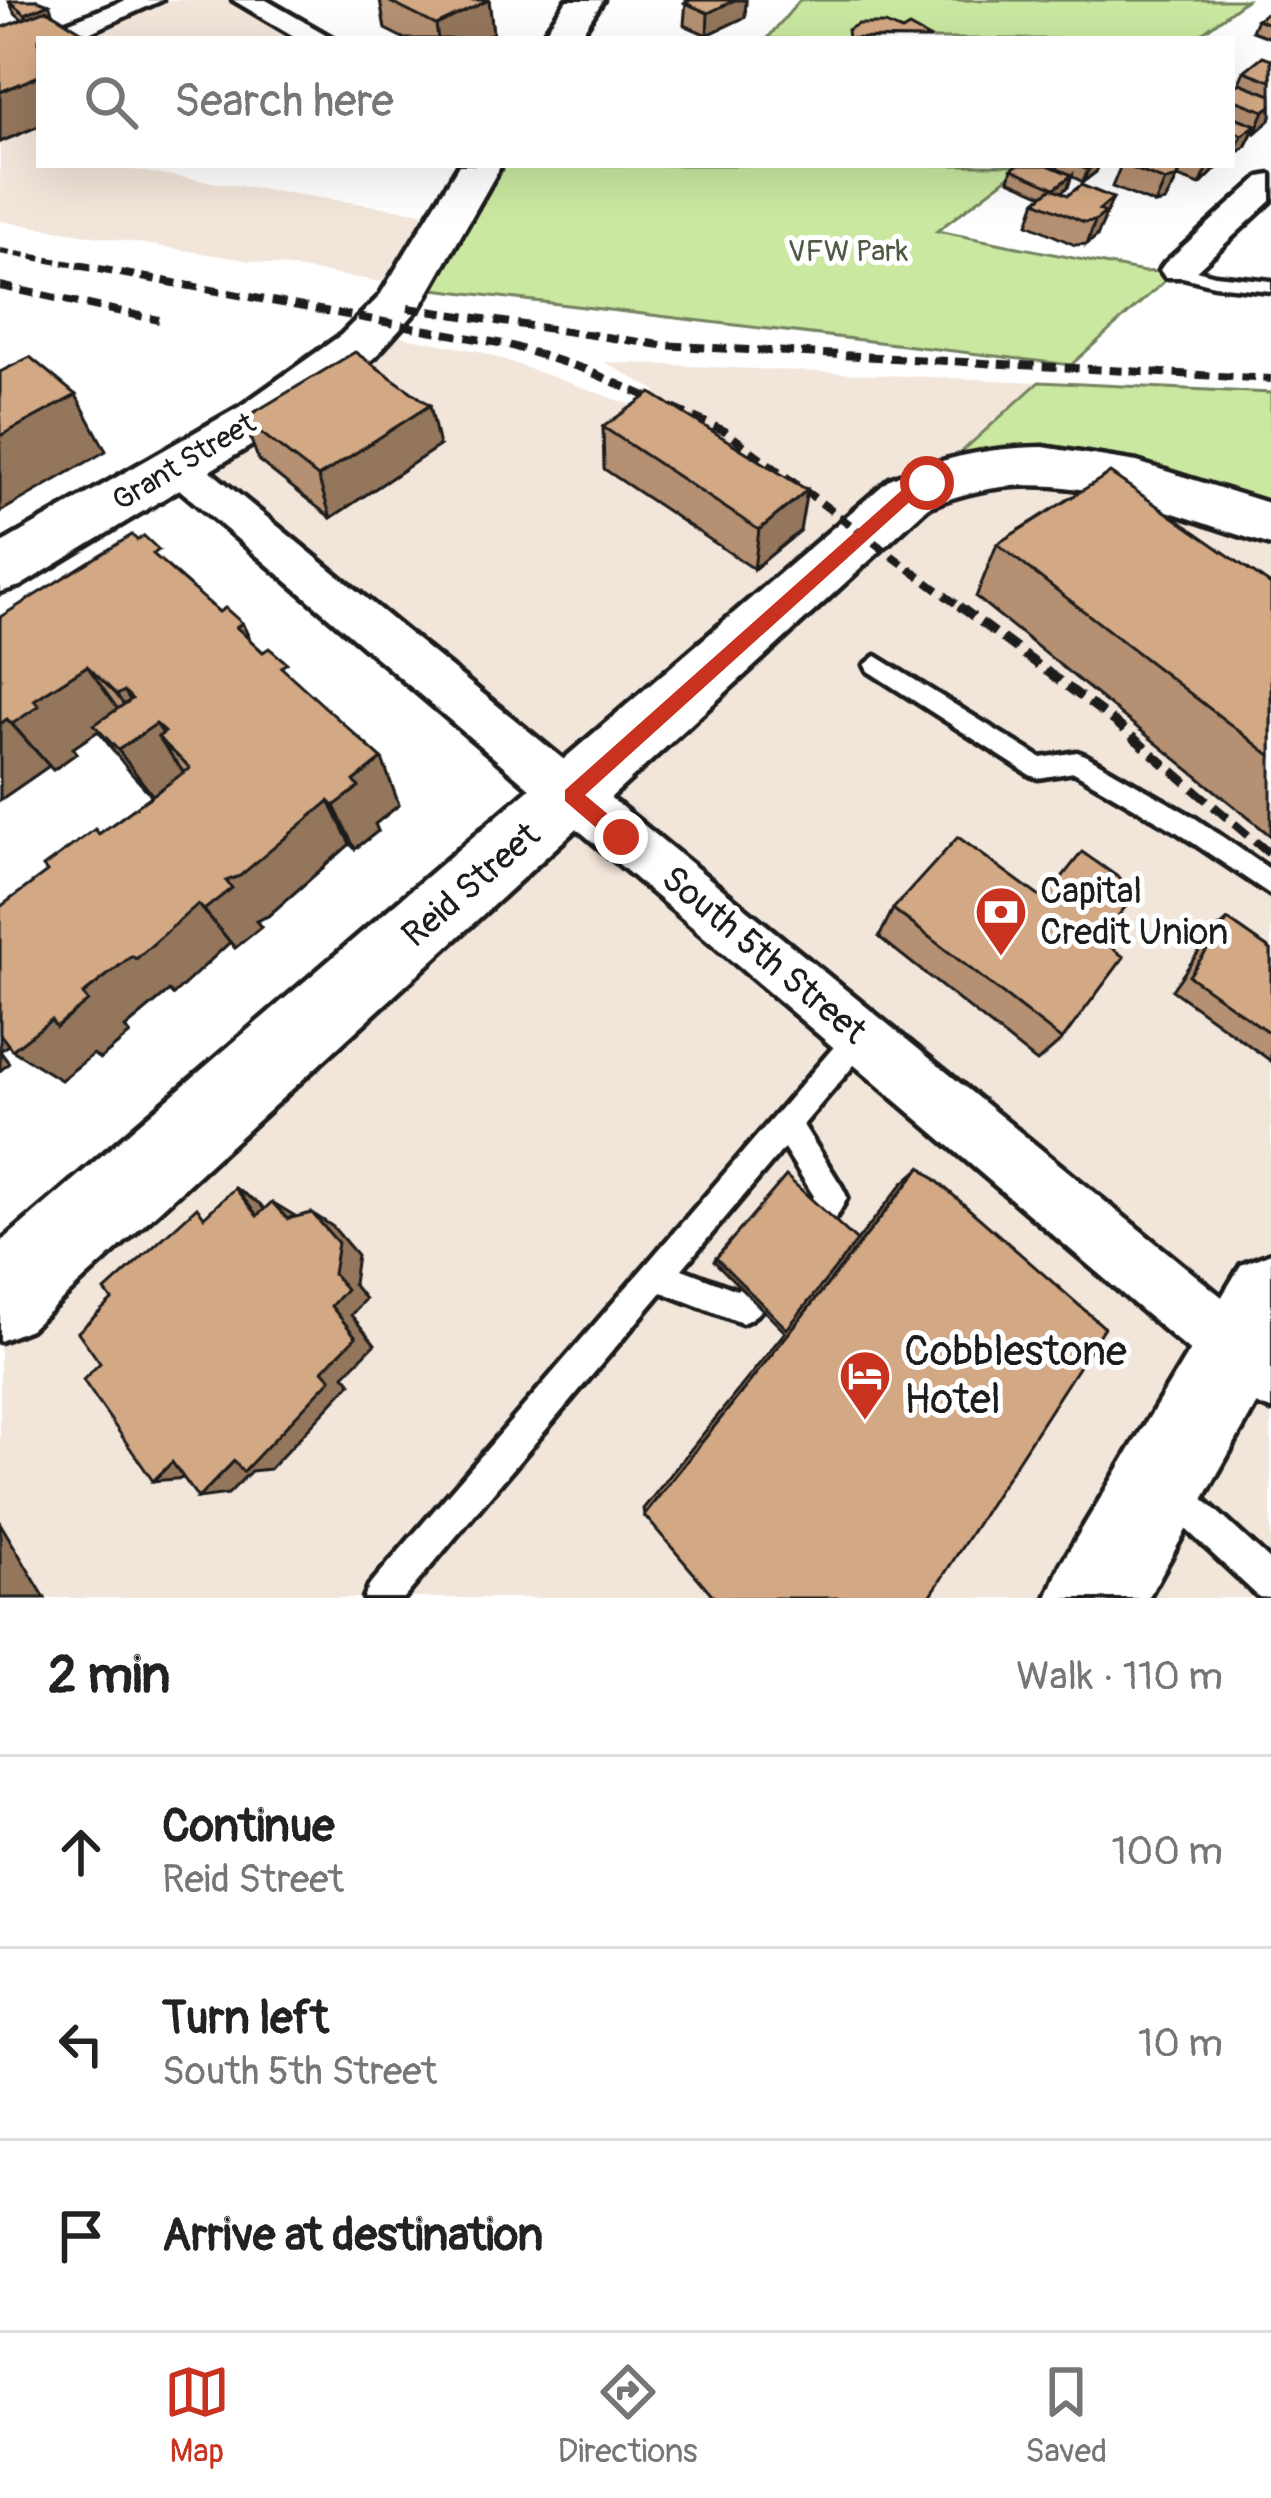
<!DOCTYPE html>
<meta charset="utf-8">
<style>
:root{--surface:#fff;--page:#f2f2f2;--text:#222;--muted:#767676;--line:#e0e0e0;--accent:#c8321e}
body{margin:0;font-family:Pangolin,sans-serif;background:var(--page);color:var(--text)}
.stop{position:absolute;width:36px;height:36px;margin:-27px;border:9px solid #c8321e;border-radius:50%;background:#fff}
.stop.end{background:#c8321e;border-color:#fff;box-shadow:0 3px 12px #0008}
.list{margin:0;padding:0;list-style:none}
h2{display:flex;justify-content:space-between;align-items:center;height:156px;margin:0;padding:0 48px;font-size:51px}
h2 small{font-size:39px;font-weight:400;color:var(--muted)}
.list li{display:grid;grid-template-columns:78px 1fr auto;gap:36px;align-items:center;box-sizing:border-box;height:192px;padding:0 48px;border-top:3px solid var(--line)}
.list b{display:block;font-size:45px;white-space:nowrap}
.list p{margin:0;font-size:39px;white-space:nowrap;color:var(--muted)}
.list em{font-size:39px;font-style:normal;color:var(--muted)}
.icon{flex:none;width:66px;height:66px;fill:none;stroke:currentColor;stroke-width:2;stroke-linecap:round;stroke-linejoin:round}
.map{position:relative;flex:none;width:1271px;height:1598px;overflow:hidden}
.search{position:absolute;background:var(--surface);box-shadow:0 12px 48px #0002;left:36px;right:36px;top:36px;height:132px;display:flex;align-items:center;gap:30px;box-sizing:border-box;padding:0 42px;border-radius:0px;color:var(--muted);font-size:45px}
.sheet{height:732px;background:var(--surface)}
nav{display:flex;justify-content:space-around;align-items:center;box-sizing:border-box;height:168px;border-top:3px solid var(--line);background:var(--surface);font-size:33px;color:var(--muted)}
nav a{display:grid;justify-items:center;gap:6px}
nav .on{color:var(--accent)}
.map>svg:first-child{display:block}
.built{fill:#f2e5da}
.green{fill:#cae8a0;stroke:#73825e;stroke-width:3}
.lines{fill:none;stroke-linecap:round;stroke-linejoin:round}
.lane-casing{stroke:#1c1c1c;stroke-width:9}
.street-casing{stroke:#1c1c1c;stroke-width:9}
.secondary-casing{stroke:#1c1c1c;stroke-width:9}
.lane{fill:#fff;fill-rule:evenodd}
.street{fill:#fff;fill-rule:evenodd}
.secondary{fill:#fff;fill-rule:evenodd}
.rail-far2{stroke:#1c1c1c;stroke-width:6;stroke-dasharray:10 6;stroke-linecap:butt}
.rail-far1{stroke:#1c1c1c;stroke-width:8;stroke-dasharray:14 8;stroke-linecap:butt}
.rail{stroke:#1c1c1c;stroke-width:9;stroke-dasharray:18 9;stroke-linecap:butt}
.wall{fill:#b59072;stroke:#1c1c1c;stroke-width:3}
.shaded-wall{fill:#94765c;stroke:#1c1c1c;stroke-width:3}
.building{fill:#d3a884;stroke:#1c1c1c;stroke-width:3}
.route{fill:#c8321e}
.labels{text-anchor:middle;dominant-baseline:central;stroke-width:10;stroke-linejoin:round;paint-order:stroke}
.far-park-label{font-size:30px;fill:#505944;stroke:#fff}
.far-street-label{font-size:30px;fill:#1c1c1c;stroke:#fff}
.street-label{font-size:36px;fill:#1c1c1c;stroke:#fff}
.poi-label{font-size:36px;fill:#1c1c1c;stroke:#fff;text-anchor:start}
.near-poi-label{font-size:42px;fill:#1c1c1c;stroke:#fff;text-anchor:start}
</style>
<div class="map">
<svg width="1271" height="1598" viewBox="0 0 1271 1598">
<rect width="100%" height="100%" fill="#fff"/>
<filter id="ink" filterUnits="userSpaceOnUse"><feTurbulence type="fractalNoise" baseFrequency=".00833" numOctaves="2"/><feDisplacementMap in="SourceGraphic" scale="24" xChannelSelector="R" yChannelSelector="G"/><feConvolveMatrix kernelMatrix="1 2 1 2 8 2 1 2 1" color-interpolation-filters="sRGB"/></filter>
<g filter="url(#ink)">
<g class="built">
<path d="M149,0H246L320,39H51Z"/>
<path d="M39,44V165H99L450,217L408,286L0,221V59Z"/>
<path d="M372,331L479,351L643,409L657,391L604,362L1039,382L933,478L1023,467L1271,525V1598H0V1299L571,796L179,467Z"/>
</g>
<g class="green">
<path d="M800,0H1246L1194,39H767Z"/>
<path d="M480,165H1024L937,231L1144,272L1177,270L1071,365L408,286Z"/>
<path d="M1039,382L1271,393V525L1162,485L927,483Z"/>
</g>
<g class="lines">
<g class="lane-casing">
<g id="lane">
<path d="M1177,265L1215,275L1271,281V291L1214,285L1171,274V266Z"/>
<path d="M876,656L1041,758L1077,752L1085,755L1195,818L1271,870V895L1177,832L1074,772L1038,778L1030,775L868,671L865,665Z"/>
<path d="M861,1023L871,1027L875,1036L871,1045L803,1125L842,1187L847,1197C839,1215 823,1238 805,1246L794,1242L790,1231L814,1196L784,1148L682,1269L737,1290L761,1261L772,1257L783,1261L787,1272C779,1291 761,1316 742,1323L662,1292L404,1598H364L369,1586L851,1027Z"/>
<path d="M1172,1476L1184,1481L1271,1561V1598L1259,1597L1160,1505L1155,1493L1160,1481Z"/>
</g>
</g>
<g class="street-casing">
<g id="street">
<path d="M126,0H162L75,39H37L41,33Z"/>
<path d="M233,0H266L334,39H299Z"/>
<path d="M1271,175V201L1189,277H1165L1160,270L1165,263L1260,177Z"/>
<path d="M179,453L193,457L1271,1337V1410L1248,1401L165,477L160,467L165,457Z"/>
</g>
</g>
<g class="secondary-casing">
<g id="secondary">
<path d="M567,0H603L578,39H540Z"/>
<path d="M459,165H501L421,306L375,357L277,430L20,586L0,592V544L241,406L341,335L379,297Z"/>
<path d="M1043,447L1137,462L1271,504V545C1153,510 1051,454 928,507L30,1329L0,1341V1243L890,479C941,458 987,448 1043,447Z"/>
<path d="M1271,1253V1378L1148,1598H1047L1061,1564L1241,1265Z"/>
</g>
</g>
<use href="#lane" class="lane"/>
<use href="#street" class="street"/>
<use href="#secondary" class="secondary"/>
<path class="rail-far2" d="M0,251L93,268"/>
<g class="rail-far1">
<path d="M77,265L509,345L584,369L725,431L963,609"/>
<path d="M0,286L159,320"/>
<path d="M408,308L661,345L1271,379"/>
</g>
<path class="rail" d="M959,606L1115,722L1271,855"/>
</g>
<g class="wall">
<path d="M37,0L39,126L0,142L22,19L14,12L9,1Z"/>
<path d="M380,0H489L493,33L479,39H405L385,29Z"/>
<path d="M686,0H746L745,17L707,35L684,25Z"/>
<path d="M1271,10V38L1252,31L1257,19Z"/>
<path d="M1271,59V117L1269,121L1252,133L1245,147L1232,157V89L1238,85L1244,71Z"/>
<path d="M1017,165H1055L1053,167L1057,169L1058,165H1099L1096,172L1083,182L1071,176L1068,187L1061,192L1104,221L1097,236L1087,244L1075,245L1028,224L1036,201L1043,195L1009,180L1012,169Z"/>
<path d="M1121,165H1220L1200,185L1178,177L1165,202L1155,204L1112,187Z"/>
<path d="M243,419L439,446L331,518L259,461Z"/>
<path d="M603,427L800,531L754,569L604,469Z"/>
<path d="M997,544L1271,585V836L976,597Z"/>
<path d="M168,567L219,612L242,623L250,640L382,759L399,805L375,824L378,831L355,849L350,844L268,916L256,921L261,927L235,948L230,942L173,995L169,991L125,1028L130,1034L100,1059L93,1054L61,1080L8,1045L99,834L152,796L130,772L98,731L73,748L77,753L53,770L49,766L0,800V617Z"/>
<path d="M893,909L1100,939L1062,1040L1037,1062L879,937Z"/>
<path d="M1228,920L1271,950V1061L1172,990L1210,936Z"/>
<path d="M921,1167L644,1515L643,1509L785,1332L714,1261L716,1258L857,1241L903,1183Z"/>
</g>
<g class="shaded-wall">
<path d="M489,0L493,33L479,39H438L436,25Z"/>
<path d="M728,0H746L745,17L707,35L708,13Z"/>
<path d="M49,4L54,16L30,25L25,14Z"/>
<path d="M39,76V126L0,142V92Z"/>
<path d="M1271,106V117L1269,121L1254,134L1264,111Z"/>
<path d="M1256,125L1245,147L1232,157L1242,135Z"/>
<path d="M1094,165H1099L1096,172L1083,182L1088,170Z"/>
<path d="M1209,165H1220L1200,185Z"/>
<path d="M1183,167L1165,202L1155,204L1165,181Z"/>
<path d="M1072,175L1068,187L1052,199L1055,188Z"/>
<path d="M1113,198L1097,236L1087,244L1099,210Z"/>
<path d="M76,395L106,451L0,512V436Z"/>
<path d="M430,405L439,446L331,518L318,477Z"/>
<path d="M807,490L800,531L754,569L759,530Z"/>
<path d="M242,623L266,673L236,627Z"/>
<path d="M87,666L122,715L73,748L77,753L53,770L12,724L34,700Z"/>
<path d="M124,691L149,728L156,724L179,757L158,737L184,773L153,796L118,750L143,733L117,695Z"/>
<path d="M7,719L49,766L0,800V724Z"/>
<path d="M382,759L399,805L375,824L378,831L355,849L334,806L354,781Z"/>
<path d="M329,801L350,844L268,916L256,921L261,927L235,948L204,910L226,881Z"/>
<path d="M198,904L230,942L173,995L169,991L125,1028L130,1034L100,1059L93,1054L61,1080L12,1050Z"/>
<path d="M0,1017L24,1033L0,1051Z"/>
<path d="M0,1051L9,1063L0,1071Z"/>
<path d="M235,1188L260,1204L281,1230L257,1216Z"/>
<path d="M272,1202L295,1216L287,1219Z"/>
<path d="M312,1213L333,1227L357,1255L353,1284L365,1299L351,1315L375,1344L344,1375L351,1383L270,1469L251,1471L228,1494L198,1498L323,1370L331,1306Z"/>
<path d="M172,1462L187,1478L153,1481Z"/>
<path d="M0,1523L45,1598H0Z"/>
</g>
<g class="building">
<path d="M11,0H37L49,4L25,14L9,1Z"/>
<path d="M386,0H489L436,25Z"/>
<path d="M691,0H735L708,13L685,3Z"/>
<path d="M47,10L94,39H39V76L0,92V28Z"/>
<path d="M1271,10V25L1257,19Z"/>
<path d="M858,24H885L902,31L909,27L931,39L848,38L847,30Z"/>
<path d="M1263,56L1271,59V81L1244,71Z"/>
<path d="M1240,83L1271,95V106L1264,111L1232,99V89Z"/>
<path d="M1232,116L1256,125L1242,135L1232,130Z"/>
<path d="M1017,165H1048L1072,175L1055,188L1012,169Z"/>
<path d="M1076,165H1094L1088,170Z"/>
<path d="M1124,165H1178L1183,167L1175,179L1165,181Z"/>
<path d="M1081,185L1113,198L1099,210L1105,213L1095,221L1084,222L1036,201L1052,188L1068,195Z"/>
<path d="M355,352L430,405L318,477L243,419Z"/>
<path d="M30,357L76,395L0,436V372Z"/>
<path d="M651,393L807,490L759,530L603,427Z"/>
<path d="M1110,473L1271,585V756L997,544Z"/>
<path d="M132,535L137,540L144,536L159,550L153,554L219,612L225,608L242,623L236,627L263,652L269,648L287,663L281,667L382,759L354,781L359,787L334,806L329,801L240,876L226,881L232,888L204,910L198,904L136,959L132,956L83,994L88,1001L56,1027L51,1020L12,1050L0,1034V907L47,872L43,867L95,829L99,834L190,768L158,737L165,732L156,724L118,750L94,725L132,699L124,691L117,695L87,666L34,700L39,706L12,724L7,719L0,724V617Z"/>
<path d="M958,837L1044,900L1082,852L1138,891L1100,939L1124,957L1062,1040L893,909Z"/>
<path d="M1228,920L1271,950V1034L1189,976Z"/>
<path d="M921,1167L1104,1327L929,1598H715L644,1515Z"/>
<path d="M786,1176L857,1241L787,1329L716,1258Z"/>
<path d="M235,1188L257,1216L272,1202L287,1219L312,1213L338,1243L333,1274L346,1289L331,1306L356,1337L323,1370L331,1379L243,1472L234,1461L198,1498L172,1462L153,1481L83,1380L100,1363L78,1332L112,1300L105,1291L197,1207L204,1217Z"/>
</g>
</g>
<path class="route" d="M927,477L935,483L915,497L585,795L628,831V843H614L565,801V790L903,489Z"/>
<defs>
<g id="bank-pin" transform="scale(2.7)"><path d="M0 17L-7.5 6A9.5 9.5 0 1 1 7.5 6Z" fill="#c8321e" stroke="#fff"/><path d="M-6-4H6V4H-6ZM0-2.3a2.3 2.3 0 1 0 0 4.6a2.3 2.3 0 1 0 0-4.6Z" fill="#fff"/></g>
<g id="hotel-pin" transform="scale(2.7)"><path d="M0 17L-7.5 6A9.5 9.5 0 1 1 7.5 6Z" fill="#c8321e" stroke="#fff"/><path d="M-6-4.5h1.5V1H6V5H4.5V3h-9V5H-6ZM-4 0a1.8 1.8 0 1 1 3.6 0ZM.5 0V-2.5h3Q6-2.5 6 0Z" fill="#fff"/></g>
</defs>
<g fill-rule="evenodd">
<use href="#bank-pin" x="1001" y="912"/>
<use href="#hotel-pin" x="865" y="1376"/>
</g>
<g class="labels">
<g class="far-park-label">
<text x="848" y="251">VFW Park</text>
</g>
<g class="far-street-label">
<text transform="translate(184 462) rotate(-31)">Grant Street</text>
</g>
<g class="street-label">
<text transform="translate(471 885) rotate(-41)">Reid Street</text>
<text transform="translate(764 955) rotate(40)">South 5th Street</text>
</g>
<g class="poi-label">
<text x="1040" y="891">Capital<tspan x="1040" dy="41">Credit Union</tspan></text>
</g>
<g class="near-poi-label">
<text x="904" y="1352">Cobblestone<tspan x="904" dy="48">Hotel</tspan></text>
</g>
</g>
</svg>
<div class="stop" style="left:927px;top:483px"></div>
<div class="stop end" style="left:621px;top:837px"></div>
<div class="search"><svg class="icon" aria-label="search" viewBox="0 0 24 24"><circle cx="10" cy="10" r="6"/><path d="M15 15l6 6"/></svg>Search here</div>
</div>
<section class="sheet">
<h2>2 min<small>Walk · 110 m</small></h2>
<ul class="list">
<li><svg class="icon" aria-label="ahead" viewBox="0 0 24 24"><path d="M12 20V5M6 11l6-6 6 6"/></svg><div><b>Continue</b><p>Reid Street</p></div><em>100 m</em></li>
<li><svg class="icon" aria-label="left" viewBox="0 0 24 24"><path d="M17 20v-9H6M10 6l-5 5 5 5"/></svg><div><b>Turn left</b><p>South 5th Street</p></div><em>10 m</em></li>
<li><svg class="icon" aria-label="arrive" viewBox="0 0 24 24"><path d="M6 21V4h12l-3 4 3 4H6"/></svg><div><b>Arrive at destination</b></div></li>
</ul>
</section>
<nav>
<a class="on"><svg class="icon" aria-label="map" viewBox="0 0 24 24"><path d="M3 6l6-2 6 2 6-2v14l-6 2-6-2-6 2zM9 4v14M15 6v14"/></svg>Map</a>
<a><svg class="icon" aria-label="directions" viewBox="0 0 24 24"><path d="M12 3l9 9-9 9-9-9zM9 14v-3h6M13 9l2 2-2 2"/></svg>Directions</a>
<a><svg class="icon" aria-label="saved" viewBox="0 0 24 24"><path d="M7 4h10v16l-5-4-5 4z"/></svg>Saved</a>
</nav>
